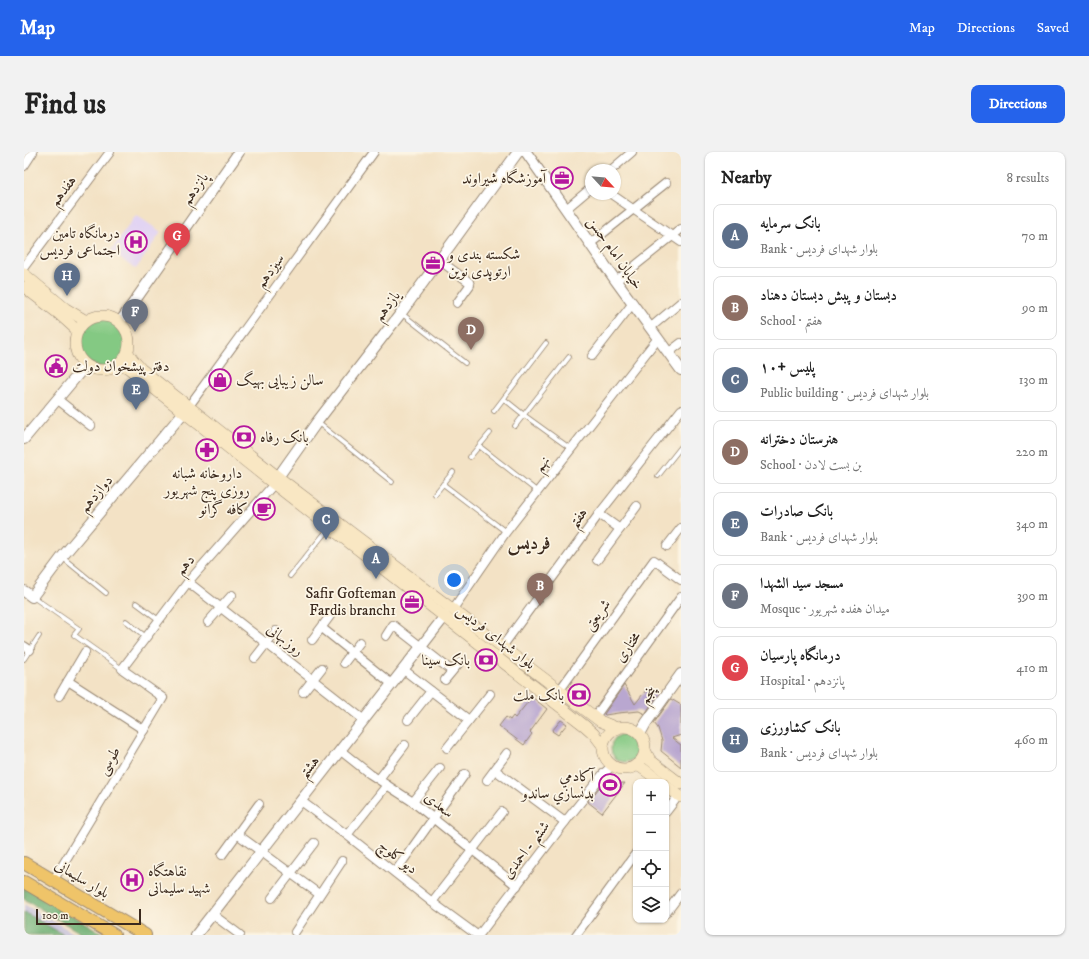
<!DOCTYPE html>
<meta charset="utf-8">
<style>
:root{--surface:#fff;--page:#f2f2f2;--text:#222;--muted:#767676;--line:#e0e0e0;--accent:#2563eb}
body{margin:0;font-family:"IM FELL DW Pica",Amiri,serif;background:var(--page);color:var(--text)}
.controls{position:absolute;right:12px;bottom:12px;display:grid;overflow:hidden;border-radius:8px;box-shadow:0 1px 3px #0004}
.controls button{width:36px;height:36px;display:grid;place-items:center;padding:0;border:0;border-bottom:1px solid var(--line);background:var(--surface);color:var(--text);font:20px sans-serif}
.compass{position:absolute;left:561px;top:12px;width:36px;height:36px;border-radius:50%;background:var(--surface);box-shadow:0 1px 3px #0004;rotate:116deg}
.scale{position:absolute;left:12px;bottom:10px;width:105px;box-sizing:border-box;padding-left:4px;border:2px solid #3b2a1e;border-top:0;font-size:11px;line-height:14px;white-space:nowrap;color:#3b2a1e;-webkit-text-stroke:3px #fcf5e5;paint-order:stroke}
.you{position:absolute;left:430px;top:428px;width:14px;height:14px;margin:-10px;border:3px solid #fff;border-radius:50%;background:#1a73e8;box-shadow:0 0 0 6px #1a73e833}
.badge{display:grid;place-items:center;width:26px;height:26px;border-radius:50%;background:var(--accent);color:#fff;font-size:13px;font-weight:700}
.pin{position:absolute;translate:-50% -33px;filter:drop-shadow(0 1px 2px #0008)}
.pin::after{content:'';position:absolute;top:21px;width:14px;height:12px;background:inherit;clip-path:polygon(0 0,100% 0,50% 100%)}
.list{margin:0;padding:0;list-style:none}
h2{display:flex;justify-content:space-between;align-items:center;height:52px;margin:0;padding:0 16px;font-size:17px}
h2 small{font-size:13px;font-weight:400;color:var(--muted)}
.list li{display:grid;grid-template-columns:26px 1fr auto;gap:12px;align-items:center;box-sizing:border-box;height:64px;margin:0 8px 8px;padding:0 8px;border:1px solid var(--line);border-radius:8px}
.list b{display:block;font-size:15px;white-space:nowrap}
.list p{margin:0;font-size:13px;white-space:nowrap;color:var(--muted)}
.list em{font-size:13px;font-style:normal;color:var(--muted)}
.icon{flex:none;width:22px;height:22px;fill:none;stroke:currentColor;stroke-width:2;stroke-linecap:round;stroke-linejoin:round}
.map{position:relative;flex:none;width:657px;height:783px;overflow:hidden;border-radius:8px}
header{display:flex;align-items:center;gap:24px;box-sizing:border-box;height:56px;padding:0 20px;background:var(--accent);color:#fff}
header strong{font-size:19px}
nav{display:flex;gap:22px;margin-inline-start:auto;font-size:14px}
.intro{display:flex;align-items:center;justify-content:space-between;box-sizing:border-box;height:96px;padding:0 24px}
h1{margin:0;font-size:28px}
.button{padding:10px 18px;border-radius:8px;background:var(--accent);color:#fff;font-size:14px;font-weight:700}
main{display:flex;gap:24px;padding:0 24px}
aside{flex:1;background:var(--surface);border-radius:8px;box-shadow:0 1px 3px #0004}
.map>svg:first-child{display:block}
.built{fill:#e2d4f3}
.industrial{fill:#c5c0da}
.green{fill:#84c983;stroke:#607a50}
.forest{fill:#6bad71;stroke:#536c48}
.building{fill:#b9a7d0}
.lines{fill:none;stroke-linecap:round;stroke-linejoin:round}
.service-casing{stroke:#978672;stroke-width:5.5}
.minor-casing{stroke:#978672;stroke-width:10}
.tertiary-casing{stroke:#978672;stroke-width:12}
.secondary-casing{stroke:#978672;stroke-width:12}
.primary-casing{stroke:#978672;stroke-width:14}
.service{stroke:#fff;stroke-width:4}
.minor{stroke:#fff;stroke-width:8}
.tertiary{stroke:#fff;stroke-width:10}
.secondary{stroke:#f9e7c3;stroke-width:11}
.primary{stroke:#efc469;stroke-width:12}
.labels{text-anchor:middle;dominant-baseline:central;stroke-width:3.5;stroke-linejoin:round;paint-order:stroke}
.poi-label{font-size:15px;fill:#3b2a1e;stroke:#fcf5e5;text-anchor:end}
.street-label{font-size:15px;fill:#3b2a1e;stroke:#fcf5e5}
.district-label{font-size:19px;font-weight:bold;fill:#3b2a1e;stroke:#fcf5e5}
</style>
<header>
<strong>Map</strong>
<nav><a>Map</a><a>Directions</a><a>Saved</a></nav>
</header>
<div class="intro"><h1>Find us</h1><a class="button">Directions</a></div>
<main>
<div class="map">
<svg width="657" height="783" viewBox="0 0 657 783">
<rect width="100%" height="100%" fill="#fcf5e5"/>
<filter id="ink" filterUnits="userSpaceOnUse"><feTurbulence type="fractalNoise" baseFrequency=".025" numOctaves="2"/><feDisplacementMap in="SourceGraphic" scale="8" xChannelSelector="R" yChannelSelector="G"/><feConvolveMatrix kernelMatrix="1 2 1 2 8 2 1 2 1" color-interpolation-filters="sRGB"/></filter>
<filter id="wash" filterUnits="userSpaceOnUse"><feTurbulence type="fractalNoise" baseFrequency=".012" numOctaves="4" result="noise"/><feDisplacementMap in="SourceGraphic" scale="16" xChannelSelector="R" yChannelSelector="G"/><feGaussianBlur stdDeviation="0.9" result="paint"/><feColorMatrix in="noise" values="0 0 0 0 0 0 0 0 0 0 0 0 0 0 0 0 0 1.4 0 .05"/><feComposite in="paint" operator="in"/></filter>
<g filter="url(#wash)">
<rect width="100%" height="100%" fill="#f3e2c5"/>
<path class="built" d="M112,63L137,80L112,117L86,100Z"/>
<path class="industrial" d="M0,752L53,783H0Z"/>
<g class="green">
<circle cx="80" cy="191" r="24"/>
<circle cx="601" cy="596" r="14"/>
</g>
<g class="forest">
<path d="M0,734L81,783H60L0,747Z"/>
<path d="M0,760L40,783H0Z"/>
</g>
<g id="blocks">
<g class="building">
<path d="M600,533L611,552L623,537L633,544L621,562L615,559L594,561L581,563L580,562Z"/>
<path d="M508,545L523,557L506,580L508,582L500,593L475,574L482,565L486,568L489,564L491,566Z"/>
<path d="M647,547L657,553V583L648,586L657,593V615L637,599L638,589L634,576L630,571Z"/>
<path d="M537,568L543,572L534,583L528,579Z"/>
<path d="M601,631L578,661L564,650L578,632Z"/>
</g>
</g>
</g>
<g filter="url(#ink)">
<use href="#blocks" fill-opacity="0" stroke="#978672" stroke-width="1"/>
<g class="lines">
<g class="service-casing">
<g id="service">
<path d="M377,161L441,211"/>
<path d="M480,247L500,263L547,297"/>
<path d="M470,259L522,191"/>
<path d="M293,270L368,330"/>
<path d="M491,274L545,205"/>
<path d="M455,294L514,340"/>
<path d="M446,305L466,281"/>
<path d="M634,324L657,295"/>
<path d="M419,332L482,380"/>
<path d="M411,342L429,320"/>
<path d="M39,406L82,441"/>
<path d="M266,424L305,376"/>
<path d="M9,445L55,477L50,483L98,517"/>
<path d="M112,451L135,468"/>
<path d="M102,469L122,485"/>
<path d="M0,507L15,484"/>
</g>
</g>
<g class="minor-casing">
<g id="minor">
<path d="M0,14L9,0"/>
<path d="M587,18L608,0"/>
<path d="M587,42L657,90"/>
<path d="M542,57L567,36"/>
<path d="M567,91L642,31"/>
<path d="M415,108L445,130L446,133L433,151"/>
<path d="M0,115L86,0"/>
<path d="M592,129L657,77"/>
<path d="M626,176L657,150"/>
<path d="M644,201L657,191"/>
<path d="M568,204L609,151"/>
<path d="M33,247L67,274"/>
<path d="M165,254L350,0"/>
<path d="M575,362L596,377"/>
<path d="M643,394L657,376"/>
<path d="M573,408L613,354"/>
<path d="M164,430L340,568"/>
<path d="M429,457L482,380L634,186"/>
<path d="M184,470L208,443"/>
<path d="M298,476L368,532"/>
<path d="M362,484L369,473L428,519"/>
<path d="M288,488L306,464"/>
<path d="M0,494L6,498"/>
<path d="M478,495L575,362L657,258"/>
<path d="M231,506L252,479"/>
<path d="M320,511L336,490"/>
<path d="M380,518L445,568"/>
<path d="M421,528L435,511"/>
<path d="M44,529L120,578"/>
<path d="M538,535L630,408L657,428"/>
<path d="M279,540L298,516"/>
<path d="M35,544L61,500"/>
<path d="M573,562L657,445"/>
<path d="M384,568L407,539"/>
<path d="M423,596L466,542"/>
<path d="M317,599L346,622L389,650L493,734"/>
<path d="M471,618L541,670"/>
<path d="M355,627L381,593"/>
<path d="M463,628L483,601"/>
<path d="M277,649L323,683L408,750L453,783"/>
<path d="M389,650L416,616"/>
<path d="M642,660L655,643"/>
<path d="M213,682L295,742"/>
<path d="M323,683L363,633"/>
<path d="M198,703L235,652"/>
<path d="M371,720L441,622"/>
<path d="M29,729L139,546L98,517L164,430L250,332"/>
<path d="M248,746L290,691"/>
<path d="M408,750L478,660"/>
<path d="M642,761L657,741"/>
<path d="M188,762L216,783"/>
<path d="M271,780L318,709"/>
<path d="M455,783L541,670L579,622L589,613"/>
<path d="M552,783L612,701"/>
</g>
</g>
<g class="tertiary-casing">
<g id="tertiary">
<path d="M502,0L592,129L657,218"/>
<path d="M96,170L215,0"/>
<path d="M0,287L62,213"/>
<path d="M254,325L293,270L377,161L494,0"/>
<path d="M0,439L8,445L38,405L160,260"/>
<path d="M616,582L622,571L657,522"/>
<path d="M172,783L421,464"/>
</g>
</g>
<g class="secondary-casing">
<g id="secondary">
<path d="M0,122L42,157L62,169"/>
<path d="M0,135L35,162L54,179"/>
<circle cx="78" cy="191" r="27"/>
<path d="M104,201L109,208L117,217L254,325L576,569L593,576"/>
<path d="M95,213L103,215L250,332L561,574L570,582L579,594"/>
<circle cx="600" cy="596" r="21"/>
<path d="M621,598L626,608L657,632"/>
<path d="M612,613L618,616L637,630"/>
<path d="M642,634L657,645"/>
</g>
</g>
<g class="primary-casing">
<g id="primary">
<path d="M0,711L121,783"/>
<path d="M0,730L90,783"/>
</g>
</g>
<use href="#service" class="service"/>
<use href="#minor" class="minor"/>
<use href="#tertiary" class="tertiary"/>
<use href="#secondary" class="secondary"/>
<use href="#primary" class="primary"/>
</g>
</g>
<defs>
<g id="office-ring" transform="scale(1.15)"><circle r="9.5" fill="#fcf5e5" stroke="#b5179e" stroke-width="1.5"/><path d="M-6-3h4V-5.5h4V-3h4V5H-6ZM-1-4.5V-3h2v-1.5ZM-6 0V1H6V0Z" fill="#b5179e"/></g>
<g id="hospital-ring" transform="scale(1.15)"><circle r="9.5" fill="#fcf5e5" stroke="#b5179e" stroke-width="1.5"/><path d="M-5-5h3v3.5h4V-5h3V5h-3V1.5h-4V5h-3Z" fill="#b5179e"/></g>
<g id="civic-ring" transform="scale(1.15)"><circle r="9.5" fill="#fcf5e5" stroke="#b5179e" stroke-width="1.5"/><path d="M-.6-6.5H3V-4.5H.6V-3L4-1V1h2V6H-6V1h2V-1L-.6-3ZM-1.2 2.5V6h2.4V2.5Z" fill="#b5179e"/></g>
<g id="shop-ring" transform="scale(1.15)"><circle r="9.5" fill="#fcf5e5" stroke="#b5179e" stroke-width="1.5"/><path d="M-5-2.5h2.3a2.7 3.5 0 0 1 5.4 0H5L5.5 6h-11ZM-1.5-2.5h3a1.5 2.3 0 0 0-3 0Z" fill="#b5179e"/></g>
<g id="bank-ring" transform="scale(1.15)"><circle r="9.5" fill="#fcf5e5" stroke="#b5179e" stroke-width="1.5"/><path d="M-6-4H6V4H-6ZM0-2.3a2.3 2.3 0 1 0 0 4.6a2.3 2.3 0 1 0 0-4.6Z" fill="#b5179e"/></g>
<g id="pharmacy-ring" transform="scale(1.15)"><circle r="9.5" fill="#fcf5e5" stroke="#b5179e" stroke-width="1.5"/><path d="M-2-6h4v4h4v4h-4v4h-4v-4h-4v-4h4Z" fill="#b5179e"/></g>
<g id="cafe-ring" transform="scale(1.15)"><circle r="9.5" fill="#fcf5e5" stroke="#b5179e" stroke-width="1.5"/><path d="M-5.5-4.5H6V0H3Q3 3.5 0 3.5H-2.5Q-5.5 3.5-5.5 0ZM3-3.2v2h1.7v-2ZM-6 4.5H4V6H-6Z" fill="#b5179e"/></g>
<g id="stadium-ring" transform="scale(1.15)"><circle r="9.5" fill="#fcf5e5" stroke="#b5179e" stroke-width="1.5"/><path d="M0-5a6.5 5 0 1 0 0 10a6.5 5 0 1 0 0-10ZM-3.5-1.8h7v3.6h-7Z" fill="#b5179e"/></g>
</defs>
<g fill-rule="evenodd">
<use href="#office-ring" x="538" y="26"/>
<use href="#hospital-ring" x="112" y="90"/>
<use href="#office-ring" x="409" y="111"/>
<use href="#civic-ring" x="32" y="214"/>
<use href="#shop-ring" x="196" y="228"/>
<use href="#bank-ring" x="220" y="285"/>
<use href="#pharmacy-ring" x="183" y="298"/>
<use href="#cafe-ring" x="240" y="357"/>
<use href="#office-ring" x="388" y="450"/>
<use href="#bank-ring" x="462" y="508"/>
<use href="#bank-ring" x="555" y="543"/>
<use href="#stadium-ring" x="586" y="633"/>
<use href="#hospital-ring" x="108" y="728"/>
</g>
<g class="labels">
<g class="poi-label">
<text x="522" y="26">آموزشگاه شیراوند</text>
<text x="96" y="81">درمانگاه تامین<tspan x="96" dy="17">اجتماعی فردیس</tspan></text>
<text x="424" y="102" text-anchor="start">شکسته بندی و<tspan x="424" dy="17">ارتوپدی نوین</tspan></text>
<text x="48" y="214" text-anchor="start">دفتر پیشخوان دولت</text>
<text x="212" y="228" text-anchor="start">سالن زیبایی بهیگ</text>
<text x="236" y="285" text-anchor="start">بانک رفاه</text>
<text x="183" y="321" text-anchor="middle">داروخانه شبانه<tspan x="183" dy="17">روزی پنج شهریور</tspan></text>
<text x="224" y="357">کافه گرانو</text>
<text x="372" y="441">Safir Gofteman<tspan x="372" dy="17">Fardis branch1</tspan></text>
<text x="446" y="508">بانک سینا</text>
<text x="540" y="543">بانک ملت</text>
<text x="570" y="624">آكادمي<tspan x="570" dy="17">بدنسازي ساندو</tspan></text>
<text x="124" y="719" text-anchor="start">نقاهتگاه<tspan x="124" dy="17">شهید سلیمانی</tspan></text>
</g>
<g class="street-label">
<text transform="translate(171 37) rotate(-55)">پانزدهم</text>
<text transform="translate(39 39) rotate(-53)">هفدهم</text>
<text transform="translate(591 101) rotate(55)">خیابان امام حسن</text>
<text transform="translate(246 119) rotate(-54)">سیزدهم</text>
<text transform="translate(363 154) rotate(-53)">یازدهم</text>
<text transform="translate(518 312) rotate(-53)">نهم</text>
<text transform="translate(72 342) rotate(-50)">دوازدهم</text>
<text transform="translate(554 366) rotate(-54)">هفتم</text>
<text transform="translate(161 413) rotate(-50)">دهم</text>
<text transform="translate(573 463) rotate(-54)">شریعتی</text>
<text transform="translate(472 485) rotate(38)">بلوار شهدای فردیس</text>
<text transform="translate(261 488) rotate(38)">روزبهانی</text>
<text transform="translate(604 495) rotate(-55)">مختاری</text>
<text transform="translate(624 543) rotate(-54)">پنجم</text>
<text transform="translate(85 609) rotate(-59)">طوسی</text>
<text transform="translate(285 615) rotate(-51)">هشتم</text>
<text transform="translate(415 653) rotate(38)">سعدی</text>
<text transform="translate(502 698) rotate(-53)">ششم - احمدی</text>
<text transform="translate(374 705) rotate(38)">دیو کلوچ</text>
<text transform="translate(58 727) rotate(31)">بلوار سلیمانی</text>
</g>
<g class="district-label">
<text x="505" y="391">فردیس</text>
</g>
</g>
</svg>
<div class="controls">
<button>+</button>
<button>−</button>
<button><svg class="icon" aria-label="locate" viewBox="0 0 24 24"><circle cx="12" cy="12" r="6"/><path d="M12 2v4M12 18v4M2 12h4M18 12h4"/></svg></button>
<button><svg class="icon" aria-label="layers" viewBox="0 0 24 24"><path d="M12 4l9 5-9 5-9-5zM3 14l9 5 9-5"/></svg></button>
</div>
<svg class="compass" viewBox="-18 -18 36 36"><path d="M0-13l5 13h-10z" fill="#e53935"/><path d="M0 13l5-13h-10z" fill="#767676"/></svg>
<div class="scale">100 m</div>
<div class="you"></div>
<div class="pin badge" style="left:352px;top:427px;background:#5c6f8a">A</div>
<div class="pin badge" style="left:516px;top:454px;background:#8d6e63">B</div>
<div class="pin badge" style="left:302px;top:388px;background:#5c6f8a">C</div>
<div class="pin badge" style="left:447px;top:198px;background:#8d6e63">D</div>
<div class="pin badge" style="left:112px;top:258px;background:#5c6f8a">E</div>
<div class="pin badge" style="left:111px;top:180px;background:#6b7280">F</div>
<div class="pin badge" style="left:153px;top:104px;background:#e0444e">G</div>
<div class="pin badge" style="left:43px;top:144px;background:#5c6f8a">H</div>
</div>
<aside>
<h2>Nearby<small>8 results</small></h2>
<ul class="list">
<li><span class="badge" style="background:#5c6f8a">A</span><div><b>بانک سرمایه</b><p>Bank · بلوار شهدای فردیس</p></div><em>70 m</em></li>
<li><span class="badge" style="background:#8d6e63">B</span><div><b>دبستان و پبش دبستان دهناد</b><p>School · هفتم</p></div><em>90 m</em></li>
<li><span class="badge" style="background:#5c6f8a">C</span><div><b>پلیس +۱۰</b><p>Public building · بلوار شهدای فردیس</p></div><em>130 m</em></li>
<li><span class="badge" style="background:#8d6e63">D</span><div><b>هنرستان دخترانه</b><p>School · بن بست لادن</p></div><em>220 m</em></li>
<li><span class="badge" style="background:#5c6f8a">E</span><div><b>بانک صادرات</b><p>Bank · بلوار شهدای فردیس</p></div><em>340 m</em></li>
<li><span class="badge" style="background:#6b7280">F</span><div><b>مسجد سید الشهدا</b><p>Mosque · میدان هفده شهریور</p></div><em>390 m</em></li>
<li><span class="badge" style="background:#e0444e">G</span><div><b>درمانگاه پارسیان</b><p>Hospital · پانزدهم</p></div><em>410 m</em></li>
<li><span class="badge" style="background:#5c6f8a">H</span><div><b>بانک کشاورزی</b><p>Bank · بلوار شهدای فردیس</p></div><em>460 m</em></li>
</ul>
</aside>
</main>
